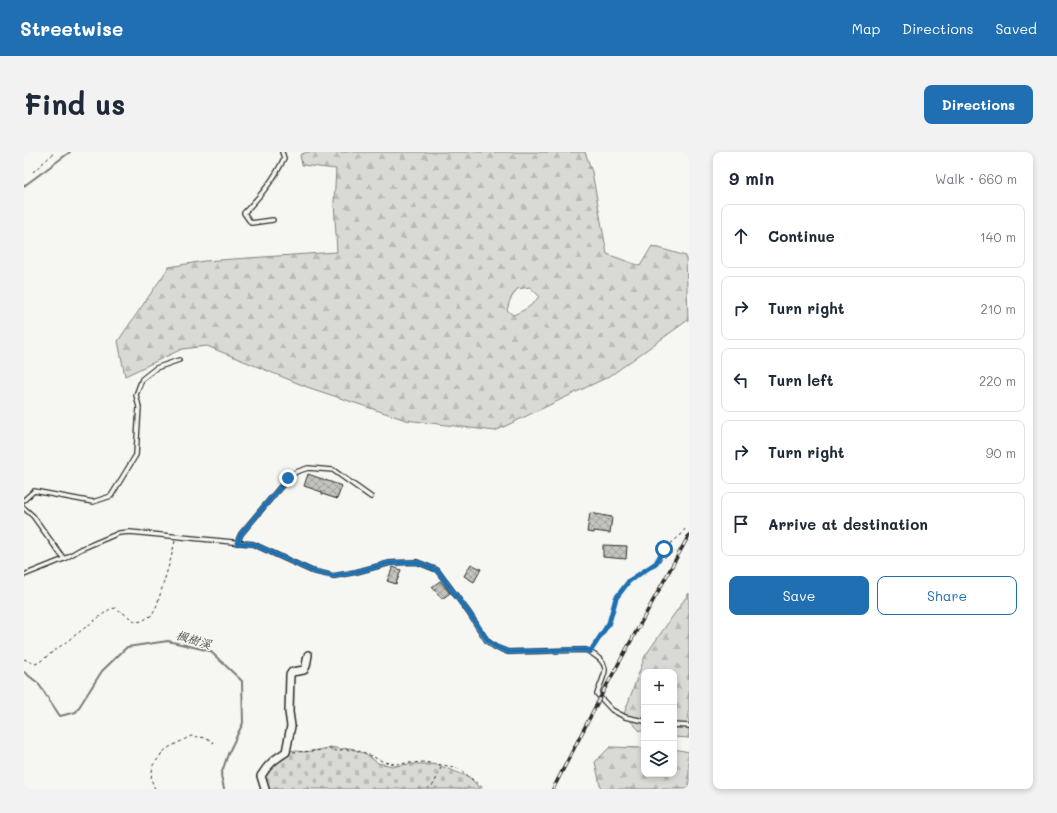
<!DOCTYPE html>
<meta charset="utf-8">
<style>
:root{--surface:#fff;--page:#f2f2f3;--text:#1f2937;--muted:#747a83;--line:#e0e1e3;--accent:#1f6fb2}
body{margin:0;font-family:Mali,"LXGW WenKai TC",sans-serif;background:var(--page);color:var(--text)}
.controls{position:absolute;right:12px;bottom:12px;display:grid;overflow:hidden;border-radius:8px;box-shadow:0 2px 6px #0003}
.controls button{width:36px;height:36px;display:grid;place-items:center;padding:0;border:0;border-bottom:1px solid var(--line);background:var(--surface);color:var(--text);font:20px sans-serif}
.stop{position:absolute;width:12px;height:12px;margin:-9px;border:3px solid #1f6fb2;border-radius:50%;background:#fff}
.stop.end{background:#1f6fb2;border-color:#fff;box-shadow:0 1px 4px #0008}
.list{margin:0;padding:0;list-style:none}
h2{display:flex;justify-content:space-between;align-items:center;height:52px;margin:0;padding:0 16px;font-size:17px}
h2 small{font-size:13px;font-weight:400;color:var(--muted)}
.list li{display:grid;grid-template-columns:26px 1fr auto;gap:12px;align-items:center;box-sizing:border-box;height:64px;margin:0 8px 8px;padding:0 8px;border:1px solid var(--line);border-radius:8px}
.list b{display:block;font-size:15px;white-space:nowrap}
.list em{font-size:13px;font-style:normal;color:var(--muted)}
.actions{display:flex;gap:8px;padding:12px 16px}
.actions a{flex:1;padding:9px 0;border:1px solid var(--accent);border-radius:8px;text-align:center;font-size:14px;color:var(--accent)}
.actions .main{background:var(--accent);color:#fff}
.icon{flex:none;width:22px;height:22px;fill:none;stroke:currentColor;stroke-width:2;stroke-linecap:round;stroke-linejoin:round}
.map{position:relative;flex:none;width:665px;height:637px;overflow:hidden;border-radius:8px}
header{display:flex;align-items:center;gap:24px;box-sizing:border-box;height:56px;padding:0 20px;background:var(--accent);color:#fff}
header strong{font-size:19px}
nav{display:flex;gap:22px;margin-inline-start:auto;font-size:14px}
.intro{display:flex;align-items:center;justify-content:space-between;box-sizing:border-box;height:96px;padding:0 24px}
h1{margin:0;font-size:28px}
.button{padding:10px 18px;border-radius:8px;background:var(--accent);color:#fff;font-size:14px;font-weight:700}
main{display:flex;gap:24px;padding:0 24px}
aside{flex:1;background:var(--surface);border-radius:8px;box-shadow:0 2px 6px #0003}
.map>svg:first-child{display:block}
.forest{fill:url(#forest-firs);stroke:#828280;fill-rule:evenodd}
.cemetery{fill:url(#cemetery-stones);stroke:#828280}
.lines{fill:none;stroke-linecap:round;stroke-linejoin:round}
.stream{stroke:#7a7a78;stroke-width:2}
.building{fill:url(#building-cross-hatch);stroke:#2b2b2b}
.lane-casing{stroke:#2b2b2b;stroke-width:6}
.street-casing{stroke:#2b2b2b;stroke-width:10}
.path{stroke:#2b2b2b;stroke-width:1;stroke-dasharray:3 3;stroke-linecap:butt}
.lane{stroke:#f6f6f2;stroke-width:3.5}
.street{stroke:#f6f6f2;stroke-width:7}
.rail-casing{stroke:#2b2b2b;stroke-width:3.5}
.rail{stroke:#f6f6f2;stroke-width:2;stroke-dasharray:6;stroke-linecap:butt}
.route{stroke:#1f6fb2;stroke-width:5}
.labels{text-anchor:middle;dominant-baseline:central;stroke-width:3;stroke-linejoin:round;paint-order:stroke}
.water-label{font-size:12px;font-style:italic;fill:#525251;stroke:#f6f6f2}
</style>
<header>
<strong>Streetwise</strong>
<nav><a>Map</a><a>Directions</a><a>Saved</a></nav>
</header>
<div class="intro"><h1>Find us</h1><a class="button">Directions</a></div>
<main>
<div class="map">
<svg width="665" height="637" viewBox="0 0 665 637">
<defs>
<pattern id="forest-firs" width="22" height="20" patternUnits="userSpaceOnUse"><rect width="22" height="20" fill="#d9d9d5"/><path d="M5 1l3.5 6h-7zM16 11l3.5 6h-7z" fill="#babab7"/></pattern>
<pattern id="cemetery-stones" width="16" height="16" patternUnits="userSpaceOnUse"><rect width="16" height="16" fill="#d9d9d5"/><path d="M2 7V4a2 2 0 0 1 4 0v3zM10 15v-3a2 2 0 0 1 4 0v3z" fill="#babab7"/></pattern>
<pattern id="building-cross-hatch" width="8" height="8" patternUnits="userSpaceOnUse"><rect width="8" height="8" fill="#c3c3c0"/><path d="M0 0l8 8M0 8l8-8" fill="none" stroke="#9f9f9c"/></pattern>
</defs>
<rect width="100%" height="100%" fill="#f6f6f2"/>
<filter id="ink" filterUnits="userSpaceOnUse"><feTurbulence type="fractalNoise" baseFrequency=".025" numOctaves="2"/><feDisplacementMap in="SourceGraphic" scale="8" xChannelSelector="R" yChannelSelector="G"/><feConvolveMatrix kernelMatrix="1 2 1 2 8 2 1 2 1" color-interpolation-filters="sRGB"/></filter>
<g filter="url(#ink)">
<g class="forest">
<path d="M283,0H561L568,20L583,102L616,114L628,94L662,104L664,168L586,224L471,279L382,268L283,235L183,194L158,197L101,224L94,189L145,115L180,109L313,100L310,50L312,17L278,13L276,3ZM506,135L515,144C509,154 499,159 489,163L483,158L486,148L493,137Z"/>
<path d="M665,441V586L650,585V520H620V579H616L600,562L621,504Z"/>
<path d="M586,595L620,596V622H650V597L665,600V637H577L571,610Z"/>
</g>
<path class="cemetery" d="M306,595L317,597L326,596L342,602L354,611L369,614L387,612H405L414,613L445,625L457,637H239L238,617L253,602L263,598L281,600L301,597Z"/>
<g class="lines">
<g class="stream">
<path d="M0,34L46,0"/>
<path d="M0,520L14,531L36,564L52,560L78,519L103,495L144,489L186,499L218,529L219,571L204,602L197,623L200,637"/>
</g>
</g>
<g class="building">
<path d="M284,322L318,334L313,347L298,342V340L280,334Z"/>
<path d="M566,361L588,365L586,381L570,379V381L563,380Z"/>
<path d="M579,393L603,394L602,407L579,405Z"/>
<path d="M447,412L457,417L450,430L440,424Z"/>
<path d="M369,415L377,418L372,432L363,429Z"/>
<path d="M416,429L426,441L418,447L408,435Z"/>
</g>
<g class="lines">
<g class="lane-casing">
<g id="lane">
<path d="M249,68L227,71L220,61C236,44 251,27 260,6L258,0"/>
<path d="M0,348L10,339L69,350L87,344L112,303L115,255L112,243L118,227L132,216L155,208"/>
<path d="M0,356L9,364L40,407"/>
<path d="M213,391L217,382L264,326L272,320L284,316L309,318L347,345"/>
<path d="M0,423L40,407L57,397L95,381L106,380L229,392L288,419L310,424L332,420L366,411L393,410L413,418L445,461L463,489L471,495L484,500L562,498C569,502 581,508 581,518C581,523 575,536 573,542L588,558L601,565L620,569"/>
<path d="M650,573L665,574"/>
</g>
</g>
<g class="street-casing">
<path id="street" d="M241,637L237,624C244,612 251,607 262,600L267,574L265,560L266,523L268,520L280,518L282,514L284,503"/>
</g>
<g class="path">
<path d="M9,20L31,0"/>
<path d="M632,410L640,397L657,383L661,377"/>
<path d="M568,496L585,471L592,446L605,429L649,400H651"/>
<path d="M0,507L11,512L14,511L86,457L92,456L112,470L118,469L128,463L133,453L147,406L151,389"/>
<path d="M269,600L292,599L306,596L312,599L321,597H329L341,601L360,610L371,612L400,610L430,615L437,618L460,637"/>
<path d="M131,637L127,627L129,613L142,597L167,584L183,586L190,591"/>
<path d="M403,637L410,632L418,613"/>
</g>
<use href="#lane" class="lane"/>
<use href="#street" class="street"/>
<g class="rail-casing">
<path id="rail" d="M529,637L579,540L665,383"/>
</g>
<use href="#rail" class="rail"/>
</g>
</g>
<g class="lines" filter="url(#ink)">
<path class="route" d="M264,326L217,382L213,391L229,392L288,419L310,424L332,420L366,411L393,410L413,418L445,461L464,489L472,495L484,500L545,498H562L566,500L585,471L592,446L605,429L632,411L640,397"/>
</g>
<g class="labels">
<g class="water-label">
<text transform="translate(170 487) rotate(17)">楓樹溪</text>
</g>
</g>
</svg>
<div class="controls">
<button>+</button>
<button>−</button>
<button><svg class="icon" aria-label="layers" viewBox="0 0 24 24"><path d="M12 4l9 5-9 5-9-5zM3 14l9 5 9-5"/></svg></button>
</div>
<div class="stop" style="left:640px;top:397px"></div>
<div class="stop end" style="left:264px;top:326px"></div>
</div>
<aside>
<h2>9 min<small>Walk · 660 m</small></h2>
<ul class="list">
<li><svg class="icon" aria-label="ahead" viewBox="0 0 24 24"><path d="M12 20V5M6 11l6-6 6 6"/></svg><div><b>Continue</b></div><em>140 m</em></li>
<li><svg class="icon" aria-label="right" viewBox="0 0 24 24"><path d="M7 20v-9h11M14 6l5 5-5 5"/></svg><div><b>Turn right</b></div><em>210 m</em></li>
<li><svg class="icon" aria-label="left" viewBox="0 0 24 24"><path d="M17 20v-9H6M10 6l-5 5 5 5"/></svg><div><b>Turn left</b></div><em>220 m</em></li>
<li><svg class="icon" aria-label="right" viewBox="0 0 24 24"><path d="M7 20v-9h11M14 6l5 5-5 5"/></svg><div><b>Turn right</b></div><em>90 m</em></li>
<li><svg class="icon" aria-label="arrive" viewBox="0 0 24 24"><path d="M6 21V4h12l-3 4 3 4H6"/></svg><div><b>Arrive at destination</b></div></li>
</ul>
<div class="actions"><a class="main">Save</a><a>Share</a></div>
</aside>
</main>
